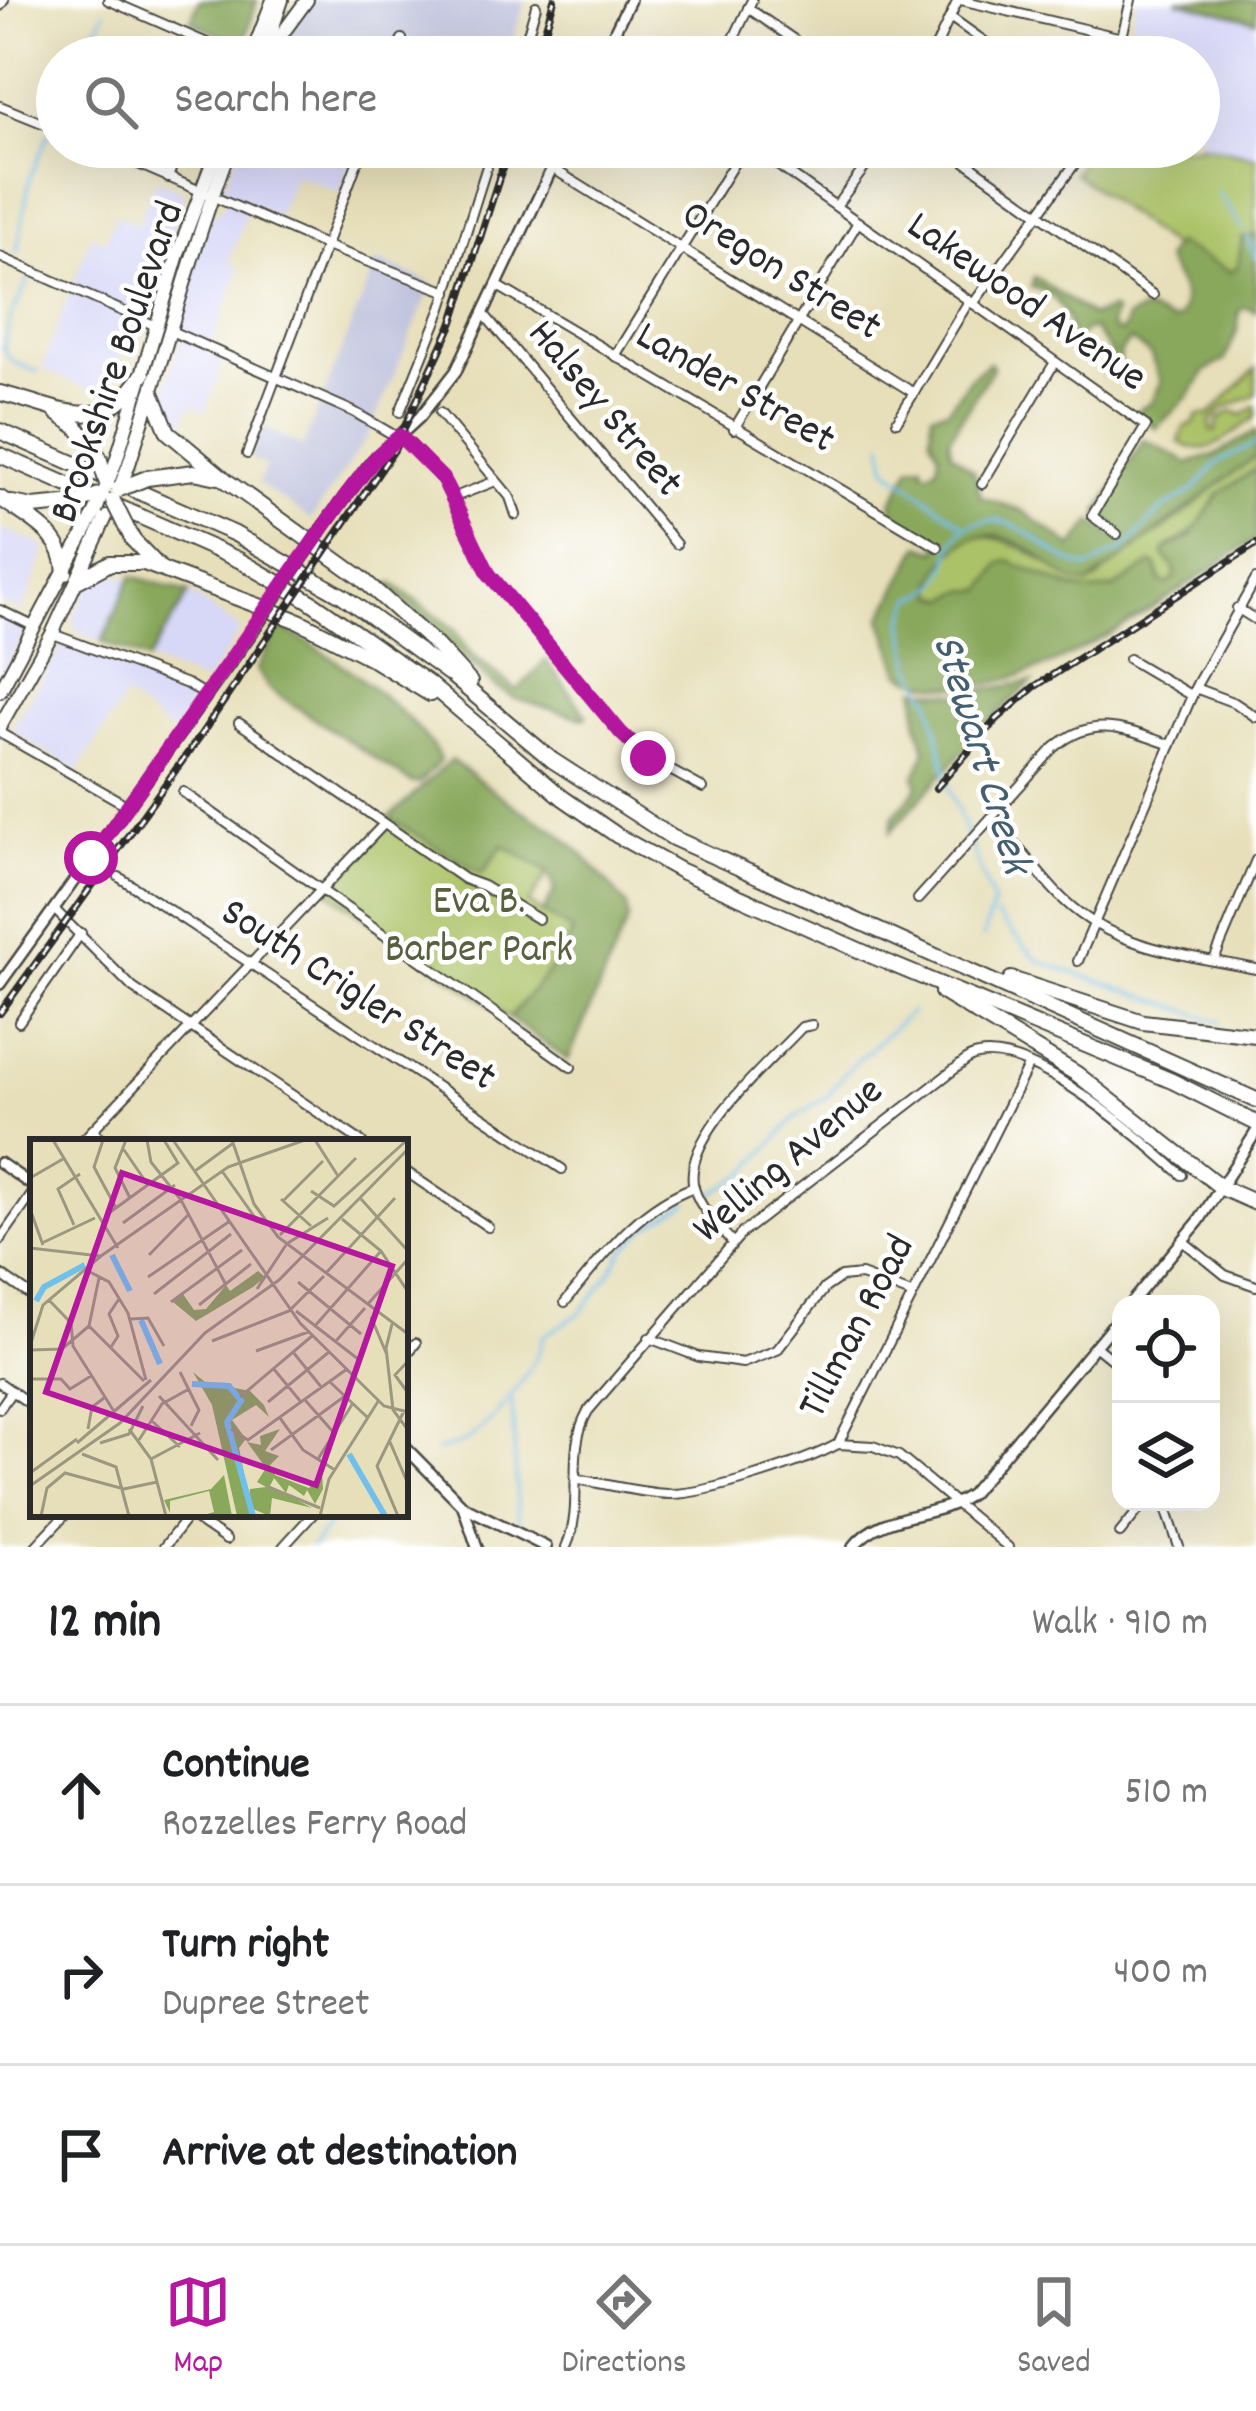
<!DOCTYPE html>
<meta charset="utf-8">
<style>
:root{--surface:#fff;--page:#f6f6f6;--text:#202124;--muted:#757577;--line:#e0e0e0;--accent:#b5179e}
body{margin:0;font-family:Dekko,sans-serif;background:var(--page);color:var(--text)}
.controls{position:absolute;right:36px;bottom:36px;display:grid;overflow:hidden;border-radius:24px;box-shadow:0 12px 48px #0002}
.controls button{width:108px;height:108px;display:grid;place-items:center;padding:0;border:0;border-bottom:3px solid var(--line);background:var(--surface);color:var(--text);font:60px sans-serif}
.stop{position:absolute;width:36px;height:36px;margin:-27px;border:9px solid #b5179e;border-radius:50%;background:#fff}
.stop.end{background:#b5179e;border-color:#fff;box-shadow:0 3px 12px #0008}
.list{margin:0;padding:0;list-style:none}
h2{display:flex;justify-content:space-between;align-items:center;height:156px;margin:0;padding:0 48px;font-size:51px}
h2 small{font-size:39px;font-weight:400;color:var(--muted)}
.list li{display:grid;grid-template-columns:78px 1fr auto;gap:36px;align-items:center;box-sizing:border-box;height:180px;padding:0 48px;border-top:3px solid var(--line)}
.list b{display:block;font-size:45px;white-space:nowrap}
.list p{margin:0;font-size:39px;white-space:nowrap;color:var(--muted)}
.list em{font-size:39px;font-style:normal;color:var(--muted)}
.icon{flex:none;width:66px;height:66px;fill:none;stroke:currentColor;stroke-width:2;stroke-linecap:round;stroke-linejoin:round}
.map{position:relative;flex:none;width:1256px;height:1547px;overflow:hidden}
.search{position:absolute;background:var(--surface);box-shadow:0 12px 48px #0002;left:36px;right:36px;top:36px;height:132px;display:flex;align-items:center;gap:30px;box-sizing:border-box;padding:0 42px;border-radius:66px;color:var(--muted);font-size:45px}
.sheet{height:696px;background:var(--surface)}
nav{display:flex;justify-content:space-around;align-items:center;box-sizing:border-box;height:168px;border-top:3px solid var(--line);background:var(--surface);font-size:33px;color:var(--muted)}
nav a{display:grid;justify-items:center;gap:6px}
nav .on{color:var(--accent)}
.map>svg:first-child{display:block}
.built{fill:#d7d7f8}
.industrial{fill:#bfc2dd}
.green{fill:#acc267;stroke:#6c7649;stroke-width:3}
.forest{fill:#89a85c;stroke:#5a6a44;stroke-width:3}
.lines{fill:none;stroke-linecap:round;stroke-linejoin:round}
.stream{stroke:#71c0ec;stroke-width:3}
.minor-casing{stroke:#474640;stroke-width:12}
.tertiary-casing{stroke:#474640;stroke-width:14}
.trunk-casing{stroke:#474640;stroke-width:16}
.motorway-casing{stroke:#474640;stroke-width:18}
.minor{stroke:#fff;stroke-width:8}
.tertiary{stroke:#fff;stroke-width:9}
.trunk{stroke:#fff;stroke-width:12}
.motorway{stroke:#fff;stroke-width:14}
.rail-casing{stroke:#2b2b2b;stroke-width:8}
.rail{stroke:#fff;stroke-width:3;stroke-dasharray:9;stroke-linecap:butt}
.tertiary-bridge-casing{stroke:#474640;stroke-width:14;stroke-linecap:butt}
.trunk-bridge-casing{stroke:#474640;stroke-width:16;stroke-linecap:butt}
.motorway-bridge-casing{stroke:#474640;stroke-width:18;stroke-linecap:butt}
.tertiary-bridge{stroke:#fff;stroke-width:9}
.trunk-bridge{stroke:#fff;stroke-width:12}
.motorway-bridge{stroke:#fff;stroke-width:14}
.route{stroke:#b5179e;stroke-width:15}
.labels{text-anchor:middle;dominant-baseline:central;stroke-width:9;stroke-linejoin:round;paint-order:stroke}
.street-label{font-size:42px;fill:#2b2b2b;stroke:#fff}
.park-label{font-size:42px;fill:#586040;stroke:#fff}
.water-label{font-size:45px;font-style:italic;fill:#445f6f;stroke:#fff}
.inset-river{fill:none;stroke:#71c0ec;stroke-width:6}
.inset-road{fill:none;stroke:#9c9780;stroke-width:3}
.view{fill:#b5179e;fill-opacity:0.15;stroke:#b5179e;stroke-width:6}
.inset-edge{fill:none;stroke:#2b2b2b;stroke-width:6}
</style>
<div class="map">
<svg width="1256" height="1547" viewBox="0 0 1256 1547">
<rect width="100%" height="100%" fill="#fff"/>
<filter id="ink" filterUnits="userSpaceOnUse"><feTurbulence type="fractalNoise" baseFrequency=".00833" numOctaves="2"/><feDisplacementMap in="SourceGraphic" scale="24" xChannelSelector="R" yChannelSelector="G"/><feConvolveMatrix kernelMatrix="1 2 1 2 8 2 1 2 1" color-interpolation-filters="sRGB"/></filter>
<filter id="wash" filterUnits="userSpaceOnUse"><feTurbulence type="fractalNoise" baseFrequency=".004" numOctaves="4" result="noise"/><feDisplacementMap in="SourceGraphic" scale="48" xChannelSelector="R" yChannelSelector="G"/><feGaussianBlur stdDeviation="2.7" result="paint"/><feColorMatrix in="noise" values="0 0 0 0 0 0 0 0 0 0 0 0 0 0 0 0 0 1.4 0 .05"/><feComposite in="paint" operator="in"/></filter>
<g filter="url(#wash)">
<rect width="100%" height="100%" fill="#e7dfb9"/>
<g class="built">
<path d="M1137,0H1210L1256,8V157L1199,144V57H1124Z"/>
<path d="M239,147H356L340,192L295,174L278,216L250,204L229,261L240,268L210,349L224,356L206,411L190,405L182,427L165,390L178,346L182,343V319L195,261L213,213L222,210L227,195L224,187Z"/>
<path d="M155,179L181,190L184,198L142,316L136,314L104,396L42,369L91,235L105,241L115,215L138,225Z"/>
<path d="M0,528L46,547L22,612L0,603Z"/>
<path d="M111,574L189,593L241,630L204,683L76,631L73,616L92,581Z"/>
<path d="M0,619L22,630L23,636L0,676Z"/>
<path d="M63,645L140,674L195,697L172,733L125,696L77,772L11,729Z"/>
</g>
<g class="industrial">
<path d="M313,0H526L507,57H275Z"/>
<path d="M377,261L433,283L369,434L311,520L258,483L266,466L250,458L262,426L303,447Z"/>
</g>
<g class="green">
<path d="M1199,144L1256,157V255L1240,299L1074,173L1091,147H1199Z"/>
<path d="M1256,368V395L1224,408L1211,421V431H1216L1218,420L1232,411L1243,415L1256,406V417C1232,432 1210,462 1179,442L1184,427L1194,423L1198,415H1209Z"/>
<path d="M1256,456V469C1220,488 1207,531 1169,546L1164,556L1175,569V579L1167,584L1161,582L1156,566C1140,571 1128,583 1113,588C1071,602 1041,564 1001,564L984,590L963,591L948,599L936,595C932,583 938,571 944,560C971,515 1020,546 1052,565C1066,572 1083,575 1097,580C1123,551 1159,535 1189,510C1211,492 1230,470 1256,456Z"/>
<path d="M393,820L482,873L503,845L548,872L529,904L573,931L561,957L509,1018L327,890Z"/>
</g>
<g class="forest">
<path d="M199,0H257L245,40L237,43L191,21Z"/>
<path d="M1176,0H1256V21Z"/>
<path d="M1256,235V312L1244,307L1239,311L1238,329L1225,360L1207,370L1188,397L1156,428L1135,413L1152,401L1161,382L1150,354L1130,340L1120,352L1119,364L1105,375L1103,369L1111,352L1093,329L1084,331L1076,341L1072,339C1067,313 1058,292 1031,287L1034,277L1038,279L1091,316L1111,310L1115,313L1110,324L1115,332L1123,331L1127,318L1145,310L1172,321L1179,318C1191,293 1175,282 1165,259L1175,243L1231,272L1238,266L1242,238Z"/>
<path d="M989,362L993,367L949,438L951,452L974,472L981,497L1021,510L1073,547L1092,522L1119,539L1122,537L1121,531L1099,517L1098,512L1144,440L1189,463L1216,455L1256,431V456L1089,584C1063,583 1054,564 1032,551C985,521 953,536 933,585L936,595L948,599L963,591L984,590L1001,563L1009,561L1072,589L1094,591L1115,588L1151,564L1156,565L1161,582L1167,584L1175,579V569L1164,556L1165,550L1190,537L1219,494L1256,469V539C1172,592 1002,731 901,673L882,618L920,545L937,551L939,544L896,517L892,503L911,466L923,464L924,471L930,472L937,467L939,453L931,438L932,413L948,409L971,377Z"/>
<path d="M132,576L189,593L148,660L102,642Z"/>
<path d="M392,583L455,630L467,650L517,691L546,660L587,716L583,718L516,699L495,686L393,591L388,585Z"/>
<path d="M279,628C315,639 431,726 440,761L419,783H412L268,688L257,669Z"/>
<path d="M1032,682L995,716L891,831L893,817L918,787L915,776L926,751L918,724L916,689L959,694Z"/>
<path d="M451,760L516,807L557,831L586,858L627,906L628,920L568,1060L509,1018L561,957L573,932L543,913L555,890L548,872L503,845L482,874L389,818Z"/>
</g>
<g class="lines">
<g class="stream">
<path d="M83,57L88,36L97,29L105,11"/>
<path d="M56,120L57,117"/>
<path d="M1217,192L1243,229"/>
<path d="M1247,236L1256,258"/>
<path d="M17,253L30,177L49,133"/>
<path d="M29,279L10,319L3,348L13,362L38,372"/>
<path d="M883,443L888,469L966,527"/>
<path d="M995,915L1039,961L1221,1022"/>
<path d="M983,937L993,903L949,787L931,702L912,666L904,622L913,598C965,583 936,537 973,524C1021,506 1048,563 1090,568L1114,553H1121L1162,509L1193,491L1216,464L1256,443"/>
<path d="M709,1195L745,1174L796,1117L829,1095L844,1073L911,1012"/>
<path d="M512,1401L518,1520"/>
<path d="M436,1451C445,1448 456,1446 464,1442C491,1428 539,1365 543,1336L579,1314L608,1277L622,1252L646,1228L689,1202"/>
<path d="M405,1470L413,1465"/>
<path d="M312,1547L337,1514"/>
</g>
</g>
</g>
<g filter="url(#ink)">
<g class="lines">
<g class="minor-casing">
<g id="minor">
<path d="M108,0L239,57"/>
<path d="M961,0L1122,38"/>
<path d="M0,6L4,0"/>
<path d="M748,8L819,57"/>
<path d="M950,17L1006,57"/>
<path d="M609,45L625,57"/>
<path d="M396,57L402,39"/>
<path d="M521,57L536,6"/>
<path d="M725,57L752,0"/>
<path d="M931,57L958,0"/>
<path d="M1117,57L1131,0"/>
<path d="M0,106L57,129"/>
<path d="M99,147L334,249L448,292"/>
<path d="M463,147L490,156"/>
<path d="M752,147L1146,426L1092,516L1117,534"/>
<path d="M945,147L1153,295"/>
<path d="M552,168L914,393"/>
<path d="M168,178L179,147"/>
<path d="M836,206L880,147"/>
<path d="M0,257L156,326"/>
<path d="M498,286L938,547"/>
<path d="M973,304L1087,147"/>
<path d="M484,314L676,544"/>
<path d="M171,331L354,412L411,445L443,479L489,574L621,733L648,758L703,788"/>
<path d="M615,356L744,147"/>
<path d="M400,412L442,308L493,147"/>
<path d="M440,413L510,497L516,515"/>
<path d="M897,421L969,301"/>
<path d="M734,429L858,222"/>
<path d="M247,454L363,147"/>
<path d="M982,484L1055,362"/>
<path d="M452,498L496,481"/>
<path d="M1237,608L1256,620"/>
<path d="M0,610L35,627"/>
<path d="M53,634L187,684L207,696"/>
<path d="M1129,659L1192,696"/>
<path d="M1195,688L1235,703L1256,717"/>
<path d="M239,723L464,879L483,886L538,919"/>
<path d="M0,733L128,806"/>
<path d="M183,792L571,1067"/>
<path d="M990,819C1019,843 1038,876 1065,901C1115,949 1192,956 1256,969"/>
<path d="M119,877L562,1169"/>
<path d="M918,899L1054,748C1093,713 1127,730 1171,745"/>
<path d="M54,909L133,988L362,1142"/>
<path d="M1214,960L1256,860"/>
<path d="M1078,961L1197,684L1256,579"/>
<path d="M19,1022L81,933"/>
<path d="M92,1131L108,1142"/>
<path d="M81,1142L384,824"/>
<path d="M405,1171L488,1227"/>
<path d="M0,1240L33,1193"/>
<path d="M1183,1241L1225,1275L1256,1286"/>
<path d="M733,1243C719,1227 700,1209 694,1188C680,1137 770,1062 802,1027L812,1025"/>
<path d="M0,1274L33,1297"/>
<path d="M565,1302C603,1257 636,1208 694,1187"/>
<path d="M649,1338L699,1357L743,1363L777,1350L825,1288L841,1277L861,1275L911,1294"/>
<path d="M1095,1346L1121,1367"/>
<path d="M405,1356L416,1343"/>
<path d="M0,1383L33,1406"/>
<path d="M0,1408L12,1391"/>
<path d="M838,1444L873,1446L899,1456L1008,1547"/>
<path d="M577,1479C607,1484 638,1493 669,1494C705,1495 805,1462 838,1444L1028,1066"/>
<path d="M1164,1502L1179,1547"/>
<path d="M188,1514L226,1540"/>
<path d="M1120,1533L1145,1502"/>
<path d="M35,1547L66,1514"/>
<path d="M164,1547L189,1515"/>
<path d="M283,1547L313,1514"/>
<path d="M566,1547C586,1504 564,1452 588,1411L742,1233L969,1058C1023,1032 1143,1140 1182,1175"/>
</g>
</g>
<g class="tertiary-casing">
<g id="tertiary">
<path d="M602,57L630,0"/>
<path d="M324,526L371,462L420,417L456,371L562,147"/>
<path d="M0,984L256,627"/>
<path d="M0,1163L33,1186"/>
<path d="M1130,1304L1199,1221L1256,1132"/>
<path d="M405,1447L463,1506L546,1547"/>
<path d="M463,1506L477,1547"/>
<path d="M853,1547C883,1509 935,1521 971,1494L1121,1315"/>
</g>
</g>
<g class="trunk-casing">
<g id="trunk">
<path d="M265,50L282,0"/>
<path d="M251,57L273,0"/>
<path d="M265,57L307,0"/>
<path d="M116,461L179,251L218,147"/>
<path d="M128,467C163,359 190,254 230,147"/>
<path d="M0,691L96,511"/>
<path d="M0,726L52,634L106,517"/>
</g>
</g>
<g class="motorway-casing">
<g id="motorway">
<path d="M0,393C62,408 101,439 143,374"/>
<path d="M152,393L168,432L228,482L360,577L437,646L470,682"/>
<path d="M57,413L77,427L99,457"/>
<path d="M0,431L235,534L343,596L451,675L552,760L673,838L1256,1100"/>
<path d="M0,455L239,560L310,601L429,684L563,798L618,836L681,871L872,956L1172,1081L1256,1123"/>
<path d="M147,478L194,472L218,477"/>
<path d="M0,498C30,520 64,533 65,573"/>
<path d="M12,503L33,507L76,503"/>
<path d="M125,525L133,540L159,567"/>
<path d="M79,580L110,563H144L299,621L371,658L430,694"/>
<path d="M1011,979L1143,1022L1256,1035"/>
<path d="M942,992L1077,1074L1222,1188L1256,1203"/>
</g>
</g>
<use href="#minor" class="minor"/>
<use href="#tertiary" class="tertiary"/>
<use href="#trunk" class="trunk"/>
<use href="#motorway" class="motorway"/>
<g class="rail-casing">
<g id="rail">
<path d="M537,57L554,0"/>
<path d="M936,788L997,719L1034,687L1256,544"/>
<path d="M0,1013L198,739L394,450L453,322L509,147"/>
</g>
</g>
<use href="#rail" class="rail"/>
<g class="tertiary-bridge-casing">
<path id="tertiary-bridge" d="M256,627L324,526"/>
</g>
<g class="trunk-bridge-casing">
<g id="trunk-bridge">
<path d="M107,484L116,461"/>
<path d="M119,489L128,467"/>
<path d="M96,511L102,494"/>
</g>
</g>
<g class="motorway-bridge-casing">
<g id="motorway-bridge">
<path d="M99,457L107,484"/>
<path d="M119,489L147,478"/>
<path d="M113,501L125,525"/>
<path d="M76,503L102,494"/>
</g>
</g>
<use href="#tertiary-bridge" class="tertiary-bridge"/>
<use href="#trunk-bridge" class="trunk-bridge"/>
<use href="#motorway-bridge" class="motorway-bridge"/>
</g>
</g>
<g class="lines" filter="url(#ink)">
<path class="route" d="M91,858L344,498L377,456L400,436L443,479L489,574L621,733L648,758"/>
</g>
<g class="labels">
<g class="street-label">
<text transform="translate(780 273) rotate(32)">Oregon Street</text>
<text transform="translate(1025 304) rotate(35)">Lakewood Avenue</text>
<text transform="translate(120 363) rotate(-71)">Brookshire Boulevard</text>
<text transform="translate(734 390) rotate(30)">Lander Street</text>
<text transform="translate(603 410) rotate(50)">Halsey Street</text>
<text transform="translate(357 997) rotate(33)">South Crigler Street</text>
<text transform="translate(790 1162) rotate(-40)">Welling Avenue</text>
<text transform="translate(859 1328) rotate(-62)">Tillman Road</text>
</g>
<g class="park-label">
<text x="479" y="904">Eva B.<tspan x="479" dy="48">Barber Park</tspan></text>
</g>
<g class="water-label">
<text transform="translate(979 755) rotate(73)">Stewart Creek</text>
</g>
</g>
<g transform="translate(30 1139)">
<rect width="378" height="378" fill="#e7dfb9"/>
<path d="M228,132L235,138L223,148L166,182L143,163L153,155L164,171L176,170L196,146L200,152ZM163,233L175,243L220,252L234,266L239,278L226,266L202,281L216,300L209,309L219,359L220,350L236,348L227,343L236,329L217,303L231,306L230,297L250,290L235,312L249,317L240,326L245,336L279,349L292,331L293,350L285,365L277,351L274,357L259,346L256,354L244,339L240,347L282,369L242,359L240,377L223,370L226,377H207L182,266ZM194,336L202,377H170L184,373L179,352L140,362V374L134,361L181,350Z" fill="#89a85c"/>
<path class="inset-river" d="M82,116L100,152M6,162L14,148L55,126M111,181L130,225M162,245L199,247L211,262L197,283L223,377M319,315L355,377"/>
<path class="inset-road" d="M23,1L88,109M73,1L64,28L86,69M96,1L85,29L100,59M117,1L121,23L151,61L195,144M143,1L270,184L354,267L378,273M202,1L224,65L248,98L378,195M285,1L308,37M92,8L118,46M165,32L202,5M192,32L226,80M0,39L33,20M281,52L304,67L377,1M251,60L281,87M331,60L378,112M253,62L293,22M0,70L13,106M79,74L148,24L134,1M312,80L351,112L376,150M93,84L145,46M44,86L28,50L50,35M250,96L326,19M12,104L65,79M258,104L298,79M0,109L70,117M119,116L159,75M56,131L79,143L98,174L116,241M296,134L365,59M118,138L200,82M69,139L59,187L114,242M268,143L331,195M227,150L256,106M124,155L201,95M18,160L41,184L43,207L85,274M141,163L212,111M169,166L221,125M337,166L378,120M266,172L328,220M341,178L357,216M101,180L118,179L134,207M362,185L356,209L363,271L378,291M284,188L351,112M182,202L259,172L294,137M305,203L335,169M0,207L13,166L71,117L198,28L275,1M81,208L88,197L79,175L89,160M0,211L32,210L59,187M226,212L278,193M263,213L292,249M378,222L365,236L378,254M243,229L271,263M150,233L169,271L161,287M0,240H31L40,250L61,237M300,243L338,279M129,257L188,321M210,258L282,197M275,261L304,294M238,263L299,213M250,279L273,311L305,331M121,281L150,308M58,290L62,268L74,259M99,290L121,320L136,377M201,290L218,301L317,230M109,301L132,265L159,250M360,303L378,345M47,304L121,241M70,304L99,295L113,267M241,311L315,257M52,315L86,328L99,377M121,320L170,294M288,320L323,264M0,334L47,300M0,347L90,284L175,194L249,141L378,10M236,347L290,369M11,377L17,349L35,334L94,350L127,343M290,377L299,340L349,261M368,377L347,327L374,272"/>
<path class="view" d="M92,34L362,127L286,346L16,253Z"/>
<rect width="378" height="378" class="inset-edge"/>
</g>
</svg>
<div class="controls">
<button><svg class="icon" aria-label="locate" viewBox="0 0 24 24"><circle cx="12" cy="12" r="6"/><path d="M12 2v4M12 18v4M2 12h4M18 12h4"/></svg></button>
<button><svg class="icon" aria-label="layers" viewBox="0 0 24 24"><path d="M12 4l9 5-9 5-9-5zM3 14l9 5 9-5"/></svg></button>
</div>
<div class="stop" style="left:91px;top:858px"></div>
<div class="stop end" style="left:648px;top:758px"></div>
<div class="search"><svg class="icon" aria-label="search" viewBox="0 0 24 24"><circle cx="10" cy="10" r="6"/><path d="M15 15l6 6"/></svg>Search here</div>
</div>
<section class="sheet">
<h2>12 min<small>Walk · 910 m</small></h2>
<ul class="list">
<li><svg class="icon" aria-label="ahead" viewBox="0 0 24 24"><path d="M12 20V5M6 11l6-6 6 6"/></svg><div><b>Continue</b><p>Rozzelles Ferry Road</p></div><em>510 m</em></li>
<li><svg class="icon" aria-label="right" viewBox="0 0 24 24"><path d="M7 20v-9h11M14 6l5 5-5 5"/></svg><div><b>Turn right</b><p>Dupree Street</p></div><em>400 m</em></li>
<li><svg class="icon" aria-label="arrive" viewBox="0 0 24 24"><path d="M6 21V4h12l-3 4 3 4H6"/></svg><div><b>Arrive at destination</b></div></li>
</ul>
</section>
<nav>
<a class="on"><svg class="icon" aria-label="map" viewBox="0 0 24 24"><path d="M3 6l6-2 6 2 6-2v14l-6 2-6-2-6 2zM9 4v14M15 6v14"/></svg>Map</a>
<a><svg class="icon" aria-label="directions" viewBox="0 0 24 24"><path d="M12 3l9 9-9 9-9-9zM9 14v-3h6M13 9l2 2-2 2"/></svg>Directions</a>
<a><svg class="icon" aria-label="saved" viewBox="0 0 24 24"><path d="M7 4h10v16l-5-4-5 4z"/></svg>Saved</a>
</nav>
